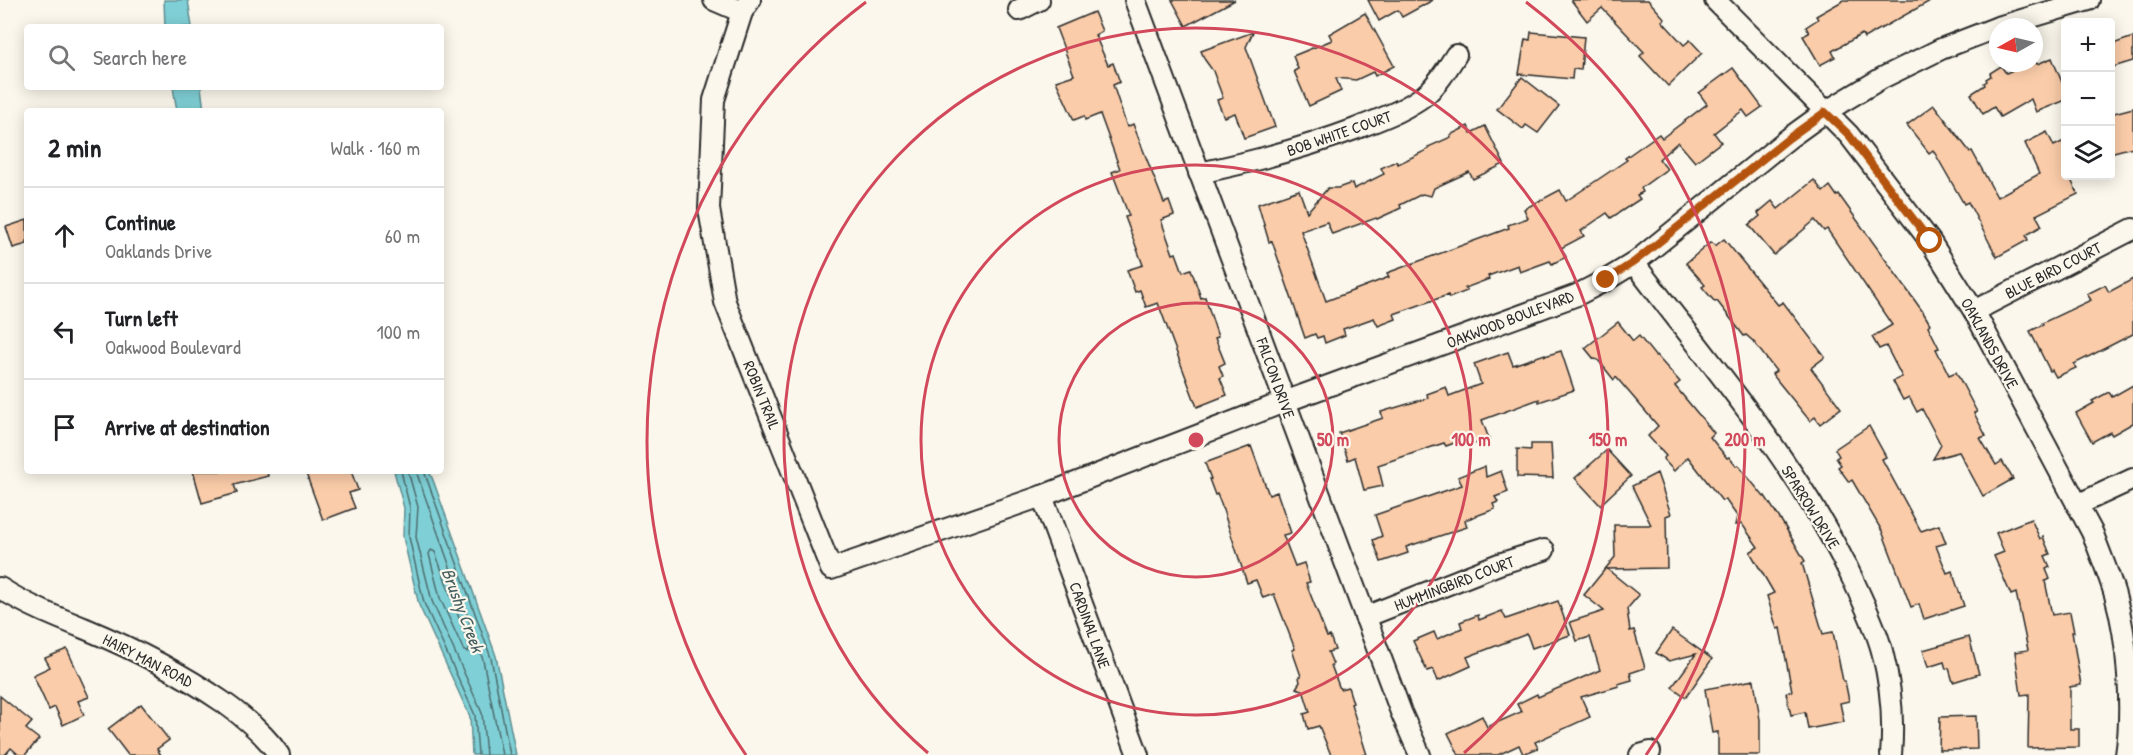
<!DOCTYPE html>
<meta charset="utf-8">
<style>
:root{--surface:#fff;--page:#f2f2f2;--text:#202124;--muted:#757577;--line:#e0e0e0}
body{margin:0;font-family:"Patrick Hand",sans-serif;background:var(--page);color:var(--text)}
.controls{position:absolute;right:18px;top:18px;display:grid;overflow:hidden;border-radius:6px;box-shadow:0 3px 15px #0003}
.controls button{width:54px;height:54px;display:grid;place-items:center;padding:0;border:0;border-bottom:2px solid var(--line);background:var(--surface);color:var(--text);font:30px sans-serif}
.compass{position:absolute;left:1989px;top:18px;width:54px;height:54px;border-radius:50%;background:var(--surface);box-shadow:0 3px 15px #0003;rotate:262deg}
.stop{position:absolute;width:18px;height:18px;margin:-14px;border:4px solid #b45309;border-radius:50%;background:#fff}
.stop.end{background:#b45309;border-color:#fff;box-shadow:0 2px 6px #0008}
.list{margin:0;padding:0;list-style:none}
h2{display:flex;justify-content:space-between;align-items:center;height:78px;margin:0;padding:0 24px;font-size:26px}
h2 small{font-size:20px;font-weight:400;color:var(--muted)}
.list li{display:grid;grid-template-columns:39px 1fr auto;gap:18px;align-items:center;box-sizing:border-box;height:96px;padding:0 24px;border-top:2px solid var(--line)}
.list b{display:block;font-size:22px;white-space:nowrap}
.list p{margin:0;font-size:20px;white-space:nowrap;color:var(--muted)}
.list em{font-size:20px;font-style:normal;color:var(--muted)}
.icon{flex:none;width:33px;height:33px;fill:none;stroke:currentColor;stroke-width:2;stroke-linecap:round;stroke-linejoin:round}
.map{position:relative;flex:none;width:2133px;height:755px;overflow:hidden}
.search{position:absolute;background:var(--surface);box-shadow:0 3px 15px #0003;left:24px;top:24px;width:420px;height:66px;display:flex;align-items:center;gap:15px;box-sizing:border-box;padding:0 21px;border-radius:6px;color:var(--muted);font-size:22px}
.panel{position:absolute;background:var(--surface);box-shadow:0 3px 15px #0003;left:24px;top:108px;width:420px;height:366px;border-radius:6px}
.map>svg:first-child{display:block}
.water{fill:#7fd0d6;stroke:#5d8e92;stroke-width:1.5}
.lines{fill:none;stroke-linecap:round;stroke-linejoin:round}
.shore{stroke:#4d6d6f;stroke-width:1.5}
.building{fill:#facca9;stroke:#2b2b2b;stroke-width:1.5}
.minor-casing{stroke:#2b2b2b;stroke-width:24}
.minor{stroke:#fbf7ec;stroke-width:20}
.route{stroke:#b45309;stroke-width:8}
.ring{fill:none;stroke:#d1495b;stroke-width:3}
.labels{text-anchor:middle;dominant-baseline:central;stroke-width:4.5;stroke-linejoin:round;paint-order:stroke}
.street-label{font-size:16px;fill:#2b2b2b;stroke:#fbf7ec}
.water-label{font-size:18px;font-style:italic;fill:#445d5e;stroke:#fbf7ec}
.centre{fill:#d1495b;stroke:#fbf7ec;stroke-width:3}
.ring-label{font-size:18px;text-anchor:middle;font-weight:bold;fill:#d1495b;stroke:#fbf7ec;stroke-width:4.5;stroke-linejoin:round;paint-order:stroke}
</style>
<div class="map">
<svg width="2133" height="755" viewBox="0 0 2133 755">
<rect width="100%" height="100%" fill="#fbf7ec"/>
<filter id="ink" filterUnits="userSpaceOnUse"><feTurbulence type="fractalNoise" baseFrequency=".0167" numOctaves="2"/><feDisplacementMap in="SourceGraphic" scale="12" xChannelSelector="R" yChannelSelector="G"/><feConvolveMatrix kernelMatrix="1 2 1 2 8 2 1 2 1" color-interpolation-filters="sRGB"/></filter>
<g filter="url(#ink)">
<g class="water">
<path d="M164,0H188L192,27H165Z"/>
<path d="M173,87H201L204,111H177Z"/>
<path d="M394,471H429L433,480L496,656L516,755H472L470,717L419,605L403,537L404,508Z"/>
</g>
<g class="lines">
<g class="shore">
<path d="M401,471L410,508L409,537L424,603L475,715L478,755"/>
<path d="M408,471L418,507L416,537L432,601L482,713L486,755"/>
<path d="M416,471L483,660L502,755"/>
<path d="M424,471L491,658L510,755"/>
<path d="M431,550L435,552L470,648L468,652L464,651L440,598L429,554Z"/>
</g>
</g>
<g class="building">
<path d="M1172,0H1235L1186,26Z"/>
<path d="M1368,0H1433L1402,17L1398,10L1379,21Z"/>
<path d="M1571,0H1648L1665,19L1662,21L1684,45L1690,40L1702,53L1668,86L1640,56L1644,52L1602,8L1587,21Z"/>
<path d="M1844,0H1932L1864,38L1862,34L1832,51L1835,57L1820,65L1803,36L1809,33L1806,27L1818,19L1816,16Z"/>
<path d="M1094,12L1102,31L1095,35L1108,65L1113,63L1120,82L1113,85L1127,127L1133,124L1164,203L1169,201L1174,215L1161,220L1173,254L1176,253L1183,272L1191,269L1201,298L1205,297L1218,337L1215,338L1225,363L1219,366L1223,376L1220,378L1227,395L1197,407L1158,303L1146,307L1140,290L1135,292L1127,270L1143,265L1125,217L1129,216L1112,172L1120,169L1100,114L1085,120L1084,116L1074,120L1056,81L1074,75L1056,28Z"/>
<path d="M1365,13L1394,66L1375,76L1373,72L1356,80L1336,78L1341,91L1309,106L1294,71L1298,69L1293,56L1332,40L1329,34Z"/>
<path d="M1253,32L1246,47L1275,127L1244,138L1235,113L1224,117L1217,100L1223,98L1213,71L1205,60L1201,51Z"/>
<path d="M1531,32L1584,37L1581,70L1573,69L1572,79L1519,74L1525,39L1530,40Z"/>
<path d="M2133,37V61L2110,68V45Z"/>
<path d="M2052,58L2066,92V100L2036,112L2031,99L2000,117L1994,107L1983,114L1971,94L1985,85L1984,83L1987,81L1986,79L1991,76L1990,73L2001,66L2006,73L2035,61L2037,64Z"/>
<path d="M1733,68L1762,107L1748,117L1743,110L1714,133L1721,142L1695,162L1678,142L1659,159L1667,169L1641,188L1643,192L1637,195L1640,199L1611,218L1607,213L1581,231L1584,236L1561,248L1566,257L1552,264L1550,261L1520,272L1518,265L1488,276L1489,279L1465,288L1467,291L1449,298L1448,295L1394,314L1396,319L1378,326L1374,318L1343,329L1345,335L1325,343L1323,336L1317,338L1315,334L1305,338L1272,241L1269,242L1258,204L1299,190L1307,212L1328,188H1338L1352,183L1354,189L1384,174L1381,168L1396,161L1398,164L1429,149L1428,147L1451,137L1450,135L1468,126L1471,133L1485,126L1504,164L1473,179L1469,172L1434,188L1431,196L1422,194L1400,205L1401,208L1377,219L1376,218L1332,234L1327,222L1301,231L1326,301L1389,277L1387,273L1509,228L1508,225L1528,218L1524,209L1560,190L1566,201L1627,160L1625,158L1659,134L1662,138L1707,104L1699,93Z"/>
<path d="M1522,77L1559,106L1538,133L1526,125L1523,129L1497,109Z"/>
<path d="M1934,105L1970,152L1972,151L1997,197L2039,174L2025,143L2047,132L2054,146L2066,140V176H2069L2078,194L2036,215L2042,226L2026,235L2028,240L1997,257L1968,202L1964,204L1933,150L1929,153L1907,125Z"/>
<path d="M2133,108V147L2110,153V114Z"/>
<path d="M1814,180L1823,192L1830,186L1837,196L1839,195L1923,312L1930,324L1928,326L1939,348L1936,349L1949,375L1956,372L1977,412L1974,413L1986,436L1980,438L1996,465L2002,461L2013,479L1983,496L1959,452L1933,459L1941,445L1922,409L1917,412L1909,397L1903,400L1893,381L1902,377L1886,346L1879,349L1872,337L1892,325L1827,229L1824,231L1815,220L1774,255L1749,225L1760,216L1758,213L1772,201L1778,209Z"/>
<path d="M27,220V244L13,248L6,227Z"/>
<path d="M1724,239L1778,305L1783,302L1825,357L1811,368L1841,408L1820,424L1815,417L1810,421L1772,374L1776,371L1753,341L1746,335L1744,336L1717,301L1715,302L1702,287L1705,285L1686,263L1711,242L1715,246Z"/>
<path d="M2133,279V334L2074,364L2076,368L2056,377L2052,370L2050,371L2030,331L2043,325L2042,323L2091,300L2087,294L2105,285L2109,292Z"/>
<path d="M1618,322L1633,341L1639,336L1655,356L1656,355L1680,382L1675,386L1714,433L1710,437L1727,458L1729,457L1736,466L1738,465L1764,497L1765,496L1784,525L1805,561L1802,563L1823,634L1833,632L1843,681H1845L1849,701L1840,703L1844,722L1808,729L1805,712L1791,715L1786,693L1792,691L1780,628L1777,629L1767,596L1774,593L1750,552L1758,547L1742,524L1735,525L1737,516L1725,499L1722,501L1688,457L1674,471L1663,459L1666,456L1648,436L1658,426L1616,377L1614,380L1598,360L1594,359L1585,348Z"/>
<path d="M1561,351L1574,390L1539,402V399L1482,420L1489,439L1474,444L1471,437L1446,446L1444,443L1378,465L1383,486L1364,490L1355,457L1348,460L1339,433L1383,418L1381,412L1428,398L1427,394L1446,387L1449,396L1481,384L1474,364L1508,352L1513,365L1545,354V356Z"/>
<path d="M2133,385V423L2112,435L2110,432L2092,442L2076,413L2094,403L2092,401L2109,392L2112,397Z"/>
<path d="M1869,426L1886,457L1882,459L1921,531L1939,525L1946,543L1936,546L1947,573L1952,571L1964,606L1924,619L1919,604L1911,607L1882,531L1852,480L1849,482L1838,467L1841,465L1836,458L1839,456L1835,449Z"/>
<path d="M1531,444H1551L1553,478L1517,477V449L1531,450Z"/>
<path d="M1251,446L1269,495L1277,492L1291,533L1283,535L1295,566L1304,563L1310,582L1306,583L1327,637L1330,636L1335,650L1328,652L1333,664L1331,665L1340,689L1348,687L1353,703L1351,704L1367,755H1331L1319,726L1308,729L1304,714L1310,712L1303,690L1296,688L1300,682L1299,677L1301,676L1292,650L1295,649L1274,594L1263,598L1256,580L1247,583L1221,504L1217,494L1215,495L1209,479H1211L1205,463Z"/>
<path d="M1607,450L1631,476L1600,505L1575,478Z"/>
<path d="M1485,466L1486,477L1501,471L1508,492L1495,497L1498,502L1493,504L1495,509L1465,520L1467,527L1406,547L1408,553L1381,562L1373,540L1382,536L1375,515L1462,485L1458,477Z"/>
<path d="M193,471H267L268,476L234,485L237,493L202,503Z"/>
<path d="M305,471H351L358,490L349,493L355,508L323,520Z"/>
<path d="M1657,473L1671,514L1666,516L1667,568L1607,569L1639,595L1627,609L1630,631L1634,630L1645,668L1630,673L1632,680L1618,684L1619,686L1581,697L1590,717L1535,742L1538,748L1523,754L1519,745L1498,755H1459L1448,733L1482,716L1487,727L1521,712L1517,704L1537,694L1538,697L1600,670L1590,637L1577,641L1570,622L1604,611L1584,595L1615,557L1614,525H1651L1632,486Z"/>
<path d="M2031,519L2040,539L2043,537L2050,554L2045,556L2050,567L2046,569L2050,579L2045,581L2052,615L2070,612L2074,632H2072L2081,685L2070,687V729H2079V747L2028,748L2029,694L2021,695L2015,652L2028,650L2016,593L2011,595L1994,556L2004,552L1996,533Z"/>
<path d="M1558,601L1570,635L1532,648L1527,634L1467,657L1471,666L1438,681L1433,669L1427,671L1413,641L1434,632L1437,639L1462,628L1460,622L1478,615L1479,620L1502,611L1506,619Z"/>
<path d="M1672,630L1712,659L1686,697L1672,687L1696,654L1669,661L1656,653Z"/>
<path d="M1969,637L1979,674L1953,682L1949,668L1946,669L1944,662L1928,667L1923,650Z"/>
<path d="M67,649L89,697L78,701L84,715L63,725L55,707L49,710L33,675L50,667L45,658Z"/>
<path d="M1754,680L1760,720V755H1718V732L1712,733L1705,689Z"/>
<path d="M0,696L32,722L26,729L39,739L25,755H19L11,748L5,755H0Z"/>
<path d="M141,704L169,740L157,749L161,755H128L108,729Z"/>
<path d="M1976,716L1977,749L1939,750L1940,717Z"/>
</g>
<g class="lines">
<g class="minor-casing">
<g id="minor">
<path d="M714,0L742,12"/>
<path d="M750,0L742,12L714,100L709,209L725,302L831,569L1042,496L1284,402L1577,295L1606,280L1634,263L1789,138L1825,112L1882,78L1941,49L1998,27"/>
<path d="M1135,0L1401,712L1420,755"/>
<path d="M1715,0L1849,135L1930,241L1974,311L2093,534C2100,554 2109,574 2115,595C2128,640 2133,709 2126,755"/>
<path d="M1019,10L1039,0"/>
<path d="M1998,27L2089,0"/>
<path d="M1199,173C1252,162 1304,148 1355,129C1380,119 1404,111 1425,95C1438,84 1447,69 1456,55"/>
<path d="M1634,263C1712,366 1800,466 1855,584C1865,606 1876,628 1882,651C1891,685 1894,720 1891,755"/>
<path d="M1974,311L2133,229"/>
<path d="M1042,496L1138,755"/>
<path d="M2077,505L2133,479"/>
<path d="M0,588C28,606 56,617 86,629C134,649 181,673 223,702C244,717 265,734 279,755"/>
<path d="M1365,617L1499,564L1544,550"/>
<path d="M1640,755L1650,752"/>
</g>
</g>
<use href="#minor" class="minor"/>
</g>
</g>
<g class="lines" filter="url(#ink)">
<path class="route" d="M1606,280L1634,262L1789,138L1825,112L1849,135L1930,241"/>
</g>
<g class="ring">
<circle cx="1196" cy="440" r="137"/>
<circle cx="1196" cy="440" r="275"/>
<path d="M928 753A412 412 0 1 1 1464 753"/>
<path d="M746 755A549 549 0 0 1 866 2M1526 2A549 549 0 0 1 1646 755"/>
</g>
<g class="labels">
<g class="street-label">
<text transform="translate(1339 133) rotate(-19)">BOB WHITE COURT</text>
<text transform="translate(2053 270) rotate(-27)">BLUE BIRD COURT</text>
<text transform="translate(1510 319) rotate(-21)">OAKWOOD BOULEVARD</text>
<text transform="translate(1990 343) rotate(61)">OAKLANDS DRIVE</text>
<text transform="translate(1276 378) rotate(70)">FALCON DRIVE</text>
<text transform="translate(762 395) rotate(68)">ROBIN TRAIL</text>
<text transform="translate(1811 507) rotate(58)">SPARROW DRIVE</text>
<text transform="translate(1454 583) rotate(-21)">HUMMINGBIRD COURT</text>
<text transform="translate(1090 625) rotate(70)">CARDINAL LANE</text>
<text transform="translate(148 660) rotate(27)">HAIRY MAN ROAD</text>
</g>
<g class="water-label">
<text transform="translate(463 610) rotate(69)">Brushy Creek</text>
</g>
</g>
<circle cx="1196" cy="440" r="9" class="centre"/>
<g class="ring-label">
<text x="1333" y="446">50 m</text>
<text x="1471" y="446">100 m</text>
<text x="1608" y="446">150 m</text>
<text x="1745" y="446">200 m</text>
</g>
</svg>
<div class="controls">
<button>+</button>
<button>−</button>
<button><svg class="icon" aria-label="layers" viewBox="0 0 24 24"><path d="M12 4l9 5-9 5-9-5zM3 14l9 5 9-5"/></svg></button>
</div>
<svg class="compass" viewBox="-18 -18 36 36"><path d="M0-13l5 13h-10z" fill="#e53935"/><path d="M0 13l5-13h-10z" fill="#757577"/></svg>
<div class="stop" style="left:1930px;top:241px"></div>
<div class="stop end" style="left:1606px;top:280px"></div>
<div class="search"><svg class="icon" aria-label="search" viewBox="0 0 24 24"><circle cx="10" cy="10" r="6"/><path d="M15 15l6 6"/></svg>Search here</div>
<section class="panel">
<h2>2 min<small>Walk · 160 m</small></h2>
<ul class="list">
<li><svg class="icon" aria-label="ahead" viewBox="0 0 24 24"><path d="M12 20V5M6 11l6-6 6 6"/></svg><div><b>Continue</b><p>Oaklands Drive</p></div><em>60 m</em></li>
<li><svg class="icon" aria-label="left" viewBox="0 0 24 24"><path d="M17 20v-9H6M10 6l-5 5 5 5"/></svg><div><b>Turn left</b><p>Oakwood Boulevard</p></div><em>100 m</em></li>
<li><svg class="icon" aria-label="arrive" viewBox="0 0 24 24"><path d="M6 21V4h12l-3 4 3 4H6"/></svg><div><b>Arrive at destination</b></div></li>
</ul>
</section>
</div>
